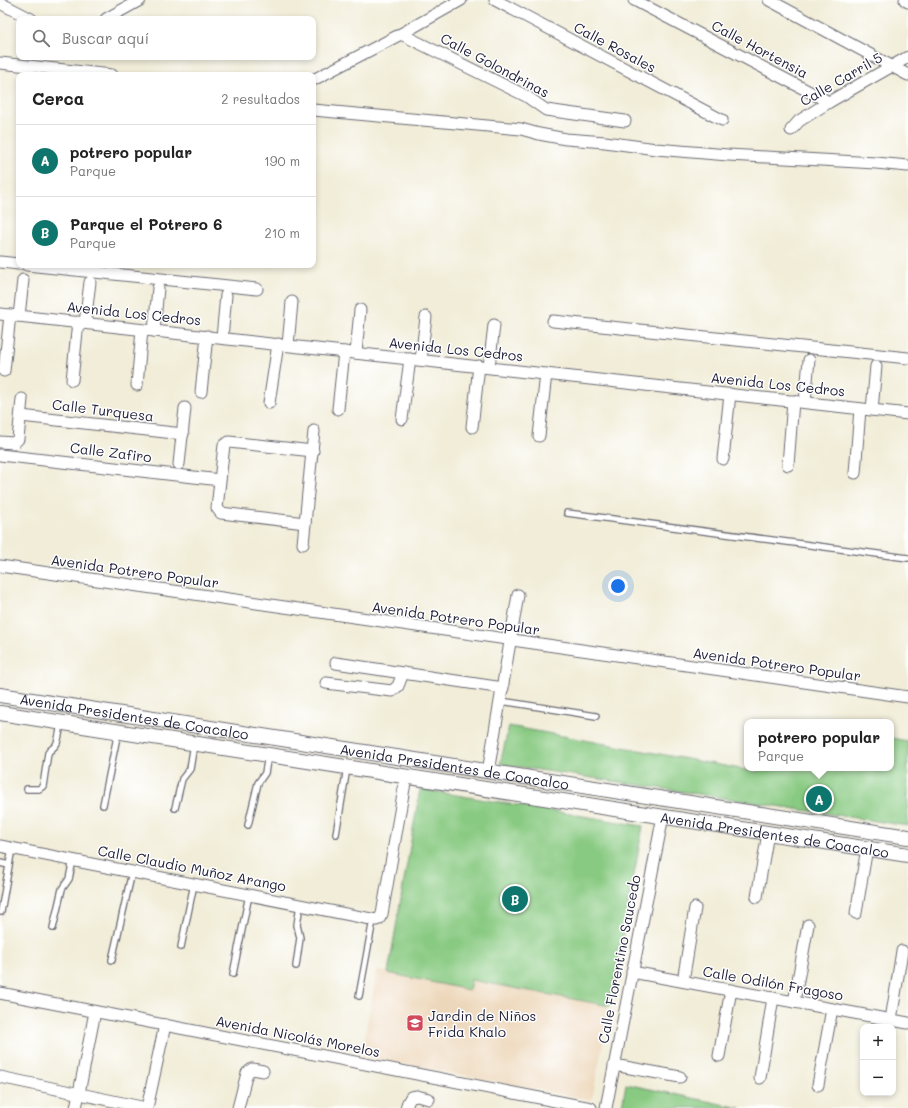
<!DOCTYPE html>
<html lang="es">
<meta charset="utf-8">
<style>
:root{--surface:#fff;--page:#f6f6f6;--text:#222;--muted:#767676;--line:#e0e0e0;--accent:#0f766e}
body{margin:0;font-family:Mali,sans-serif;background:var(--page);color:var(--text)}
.controls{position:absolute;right:12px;bottom:12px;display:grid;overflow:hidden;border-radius:8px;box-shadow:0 2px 6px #0003}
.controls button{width:36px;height:36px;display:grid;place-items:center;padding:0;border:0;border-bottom:1px solid var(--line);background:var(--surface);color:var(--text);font:20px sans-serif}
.you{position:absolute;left:618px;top:586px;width:14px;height:14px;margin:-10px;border:3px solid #fff;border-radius:50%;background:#1a73e8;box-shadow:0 0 0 6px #1a73e833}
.badge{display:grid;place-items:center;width:26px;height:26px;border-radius:50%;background:var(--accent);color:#fff;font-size:13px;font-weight:700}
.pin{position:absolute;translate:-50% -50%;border:2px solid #fff;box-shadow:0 1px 4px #0006}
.popup{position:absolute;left:744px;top:719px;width:150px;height:52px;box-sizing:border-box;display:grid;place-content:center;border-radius:8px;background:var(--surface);filter:drop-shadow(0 1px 3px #0005);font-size:13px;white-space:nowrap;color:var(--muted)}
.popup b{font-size:15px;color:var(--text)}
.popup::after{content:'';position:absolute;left:50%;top:100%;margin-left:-8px;border:8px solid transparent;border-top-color:var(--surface)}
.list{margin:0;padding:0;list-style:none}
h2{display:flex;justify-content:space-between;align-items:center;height:52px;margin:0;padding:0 16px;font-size:17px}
h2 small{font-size:13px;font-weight:400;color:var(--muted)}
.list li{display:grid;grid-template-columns:26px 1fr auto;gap:12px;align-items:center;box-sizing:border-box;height:72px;padding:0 16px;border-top:1px solid var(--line)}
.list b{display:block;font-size:15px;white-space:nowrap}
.list p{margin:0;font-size:13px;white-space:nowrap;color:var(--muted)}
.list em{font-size:13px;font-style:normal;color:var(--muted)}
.icon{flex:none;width:22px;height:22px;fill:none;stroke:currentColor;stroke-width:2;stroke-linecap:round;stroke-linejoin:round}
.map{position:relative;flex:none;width:908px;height:1108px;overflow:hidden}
.search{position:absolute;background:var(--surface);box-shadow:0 2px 6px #0003;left:16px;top:16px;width:300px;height:44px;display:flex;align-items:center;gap:10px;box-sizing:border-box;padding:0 14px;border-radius:8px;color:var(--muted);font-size:15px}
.panel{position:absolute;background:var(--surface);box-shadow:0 2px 6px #0003;left:16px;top:72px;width:300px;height:196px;border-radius:8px}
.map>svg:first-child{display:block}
.built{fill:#edd7ba}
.green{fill:#89ca82;stroke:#56765e}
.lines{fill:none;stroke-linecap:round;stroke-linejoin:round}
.service-casing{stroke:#6a6972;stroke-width:8}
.minor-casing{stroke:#6a6972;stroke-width:13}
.tertiary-casing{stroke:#6a6972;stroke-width:16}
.service{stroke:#fff;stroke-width:5.5}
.minor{stroke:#fff;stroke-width:11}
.tertiary{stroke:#fff;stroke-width:14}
.labels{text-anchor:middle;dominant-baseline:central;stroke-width:3;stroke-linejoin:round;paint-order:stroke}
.street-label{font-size:14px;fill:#22223b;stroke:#fff}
.poi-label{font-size:14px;fill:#22223b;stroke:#fff;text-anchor:start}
</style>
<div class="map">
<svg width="908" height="1108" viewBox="0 0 908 1108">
<rect width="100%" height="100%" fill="#fff"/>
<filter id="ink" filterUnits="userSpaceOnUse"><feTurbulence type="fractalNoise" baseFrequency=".025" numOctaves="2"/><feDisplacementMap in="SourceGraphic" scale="8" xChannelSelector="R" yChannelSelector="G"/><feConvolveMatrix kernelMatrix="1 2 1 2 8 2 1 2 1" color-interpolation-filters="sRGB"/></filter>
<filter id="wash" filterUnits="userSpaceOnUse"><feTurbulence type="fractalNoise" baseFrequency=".012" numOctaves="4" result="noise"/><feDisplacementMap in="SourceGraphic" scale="16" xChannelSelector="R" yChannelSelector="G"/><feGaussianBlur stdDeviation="0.9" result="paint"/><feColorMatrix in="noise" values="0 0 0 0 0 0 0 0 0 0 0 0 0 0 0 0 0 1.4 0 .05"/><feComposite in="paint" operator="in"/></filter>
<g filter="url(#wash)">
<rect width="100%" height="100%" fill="#f1edd8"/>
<path class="built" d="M377,970L469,990L471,980L610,1006L592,1100L361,1056Z"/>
<g class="green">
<path d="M509,726L757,772L759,768H891V738L908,741V826L500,764Z"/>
<path d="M420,789L643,826L610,1006L471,980L469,990L388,973Z"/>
<path d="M626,1084L740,1108H631L622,1106Z"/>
</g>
</g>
<g filter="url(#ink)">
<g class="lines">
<g class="service-casing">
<g id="service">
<path d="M567,513L908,558"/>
<path d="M501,701L596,716"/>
<path d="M27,789H39L43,786L48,753C50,749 55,748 57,743C59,737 60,730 61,723"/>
<path d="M103,805L118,732"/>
<path d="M175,808L182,779L190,769L194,744"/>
<path d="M248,825L258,783L265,773L268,755"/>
<path d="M336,834L347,768"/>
<path d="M0,863L9,865"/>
<path d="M1,912L12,848"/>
<path d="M53,928L62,889L69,879L73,860"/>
<path d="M181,947L194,884"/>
<path d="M112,960L132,872"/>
<path d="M296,966L300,938L297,925L300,905"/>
<path d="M233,974L249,895"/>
<path d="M359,996L373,920"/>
</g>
</g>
<g class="minor-casing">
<g id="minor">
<path d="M495,0L722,120"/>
<path d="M634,0L829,102"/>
<path d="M769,0L908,75"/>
<path d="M905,0L908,2"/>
<path d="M0,3L31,19"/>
<path d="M106,19L140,0"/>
<path d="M401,34L526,96L546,110L625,121"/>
<path d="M0,63L112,75"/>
<path d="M313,80L401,34L461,0"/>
<path d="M313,110L521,129L539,134L566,139L605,142L656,149L728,155L876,163L908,166"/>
<path d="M791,130L799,121L829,102L908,57"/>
<path d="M0,262L19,264"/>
<path d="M27,265L257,289"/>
<path d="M0,314L908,414"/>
<path d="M19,316L23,280"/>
<path d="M553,321L908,358"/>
<path d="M85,323L90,282"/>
<path d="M154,331L158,288"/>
<path d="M222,338L226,295"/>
<path d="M288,345L292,302"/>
<path d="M356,353L360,310"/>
<path d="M421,360L426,317"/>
<path d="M489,367L494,325"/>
<path d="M4,371L10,315"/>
<path d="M72,380L78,322"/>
<path d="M137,385L142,330"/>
<path d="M201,392L207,336"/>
<path d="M805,402L809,360"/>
<path d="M269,403L278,344"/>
<path d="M338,409L344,352"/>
<path d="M872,410L876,366"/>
<path d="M21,416L183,434"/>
<path d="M402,419L410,359"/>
<path d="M472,427L479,366"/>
<path d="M539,436L546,374"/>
<path d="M0,442L14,443L18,439L22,399"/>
<path d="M0,455L220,480"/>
<path d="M723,459L730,394"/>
<path d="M179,464L185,408"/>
<path d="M788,465L793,401"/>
<path d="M855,473L860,409"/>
<path d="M305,523L221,513L217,508L224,445L229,442L313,451"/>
<path d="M303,544L314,431"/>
<path d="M0,566L908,697"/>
<path d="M336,663L503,688"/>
<path d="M326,683L392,691L398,686L403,673"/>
<path d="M488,772L518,595"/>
<path d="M0,846L376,920L379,919L382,914L406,777"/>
<path d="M757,897L768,833"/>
<path d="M856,913L867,848"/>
<path d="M632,972L908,1023"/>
<path d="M683,981L695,908"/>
<path d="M0,993L591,1108"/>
<path d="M794,1002L808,925"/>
<path d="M890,1026L902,951"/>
<path d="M719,1056L731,990"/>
<path d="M614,1065L680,1077"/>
<path d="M0,1077L146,1108"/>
<path d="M760,1078L773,998"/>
<path d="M818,1085L832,1009"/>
<path d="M76,1108L95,1012"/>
<path d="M147,1108L165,1025"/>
<path d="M238,1108L247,1073L252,1069L263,1071"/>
<path d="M406,1108L408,1102L411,1097L417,1096L429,1099"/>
<path d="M606,1108L663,816"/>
</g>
</g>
<g class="tertiary-casing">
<g id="tertiary">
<path id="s1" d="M0,695L908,837"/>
<path id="s2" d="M0,713L908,855"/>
</g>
</g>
<use href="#service" class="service"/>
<use href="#minor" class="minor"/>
<use href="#tertiary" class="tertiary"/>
</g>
</g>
<defs>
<g id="school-square" transform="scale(0.9)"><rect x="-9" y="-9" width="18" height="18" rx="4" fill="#d1495b" stroke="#fff"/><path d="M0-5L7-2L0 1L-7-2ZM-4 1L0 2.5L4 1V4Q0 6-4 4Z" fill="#fff"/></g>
</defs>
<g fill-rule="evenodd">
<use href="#school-square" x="415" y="1023"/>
</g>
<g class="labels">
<g class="street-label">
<text transform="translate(615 47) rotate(28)">Calle Rosales</text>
<text transform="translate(760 49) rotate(28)">Calle Hortensia</text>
<text transform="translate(495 65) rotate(28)">Calle Golondrinas</text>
<text transform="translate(841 79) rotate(-30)">Calle Carril 5</text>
<text transform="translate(134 313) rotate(6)">Avenida Los Cedros</text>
<text transform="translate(456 349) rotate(6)">Avenida Los Cedros</text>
<text transform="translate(778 384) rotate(6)">Avenida Los Cedros</text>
<text transform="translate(103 410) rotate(7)">Calle Turquesa</text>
<text transform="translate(111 452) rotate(7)">Calle Zafiro</text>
<text transform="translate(135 571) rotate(8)">Avenida Potrero Popular</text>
<text transform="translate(456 618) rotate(8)">Avenida Potrero Popular</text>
<text transform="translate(777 664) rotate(8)">Avenida Potrero Popular</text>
<text stroke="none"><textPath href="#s1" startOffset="136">Avenida Presidentes de Coacalco</textPath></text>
<text stroke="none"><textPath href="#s1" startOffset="460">Avenida Presidentes de Coacalco</textPath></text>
<text stroke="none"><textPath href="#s2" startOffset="784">Avenida Presidentes de Coacalco</textPath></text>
<text transform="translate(192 868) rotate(11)">Calle Claudio Muñoz Arango</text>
<text transform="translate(619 959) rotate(-79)">Calle Florentino Saucedo</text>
<text transform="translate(773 983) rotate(10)">Calle Odilón Fragoso</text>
<text transform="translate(298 1036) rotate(11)">Avenida Nicolás Morelos</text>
</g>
<g class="poi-label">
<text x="428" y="1015">Jardin de Niños<tspan x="428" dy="16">Frida Khalo</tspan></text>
</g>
</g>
</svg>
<div class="controls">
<button>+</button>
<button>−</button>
</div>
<div class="you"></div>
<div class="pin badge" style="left:819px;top:799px">A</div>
<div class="popup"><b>potrero popular</b>Parque</div>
<div class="pin badge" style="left:515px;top:899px">B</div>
<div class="search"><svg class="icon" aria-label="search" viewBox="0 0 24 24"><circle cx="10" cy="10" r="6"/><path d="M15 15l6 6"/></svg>Buscar aquí</div>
<section class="panel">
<h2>Cerca<small>2 resultados</small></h2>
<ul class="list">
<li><span class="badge">A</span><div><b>potrero popular</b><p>Parque</p></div><em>190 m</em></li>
<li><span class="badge">B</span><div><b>Parque el Potrero 6</b><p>Parque</p></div><em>210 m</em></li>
</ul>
</section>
</div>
